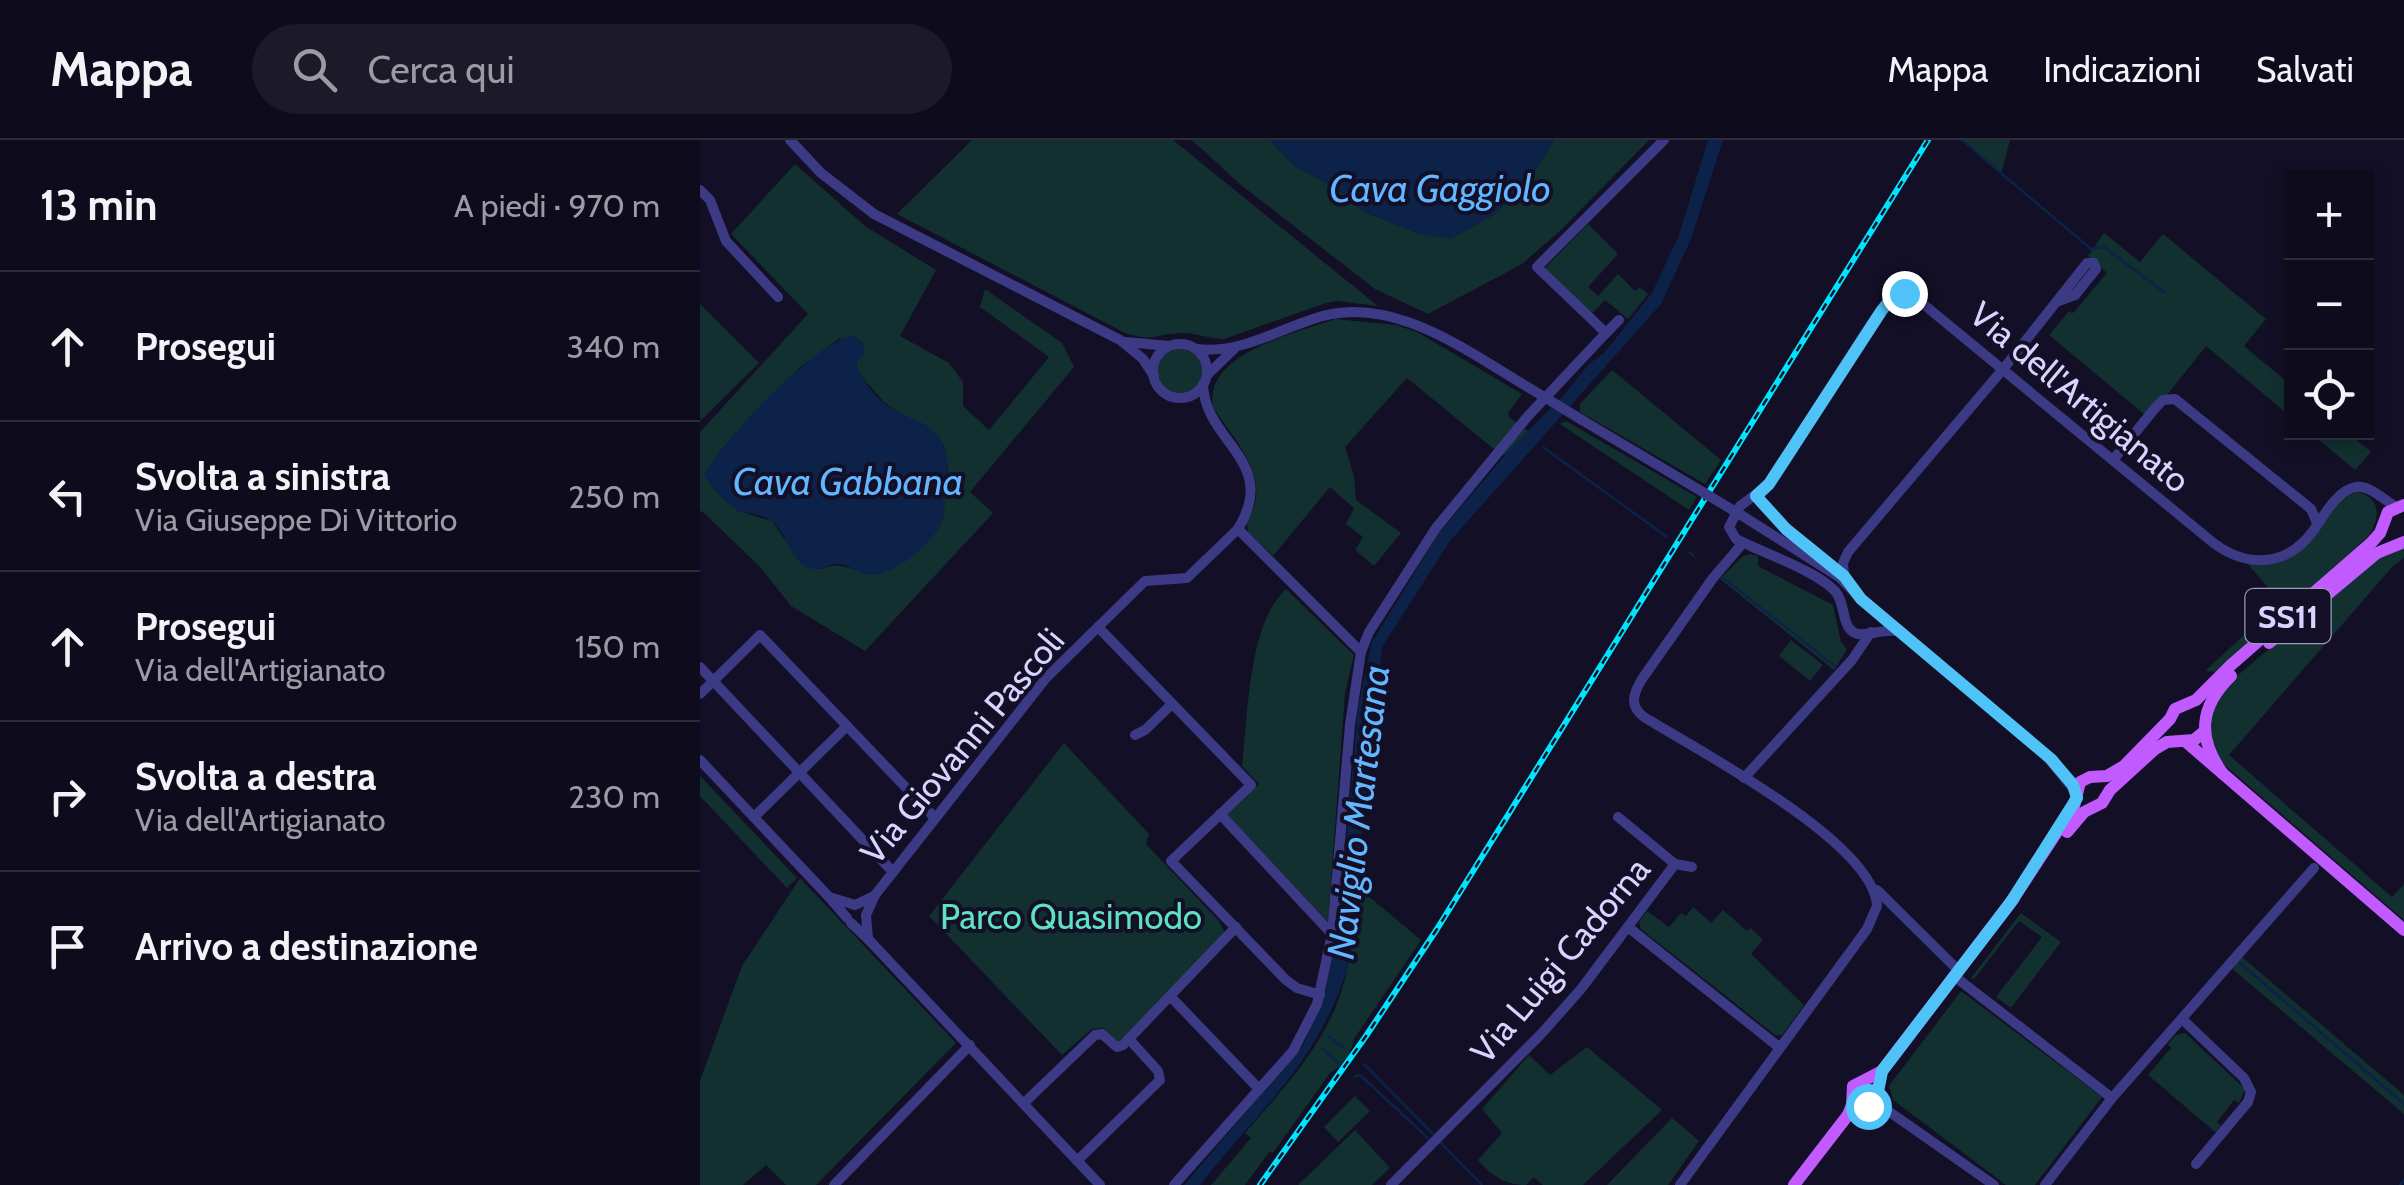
<!DOCTYPE html>
<html lang="it">
<meta charset="utf-8">
<style>
:root{--surface:#0e0b1c;--page:#1c1929;--text:#f1f3f6;--muted:#9b9ba3;--line:#2e2b3b}
body{margin:0;font-family:Cabin,sans-serif;background:var(--page);color:var(--text)}
.controls{position:absolute;right:30px;top:30px;display:grid;overflow:hidden;border-radius:0px;box-shadow:0 5px 15px #0003}
.controls button{width:90px;height:90px;display:grid;place-items:center;padding:0;border:0;border-bottom:2px solid var(--line);background:var(--surface);color:var(--text);font:50px sans-serif}
.stop{position:absolute;width:30px;height:30px;margin:-22px;border:8px solid #4fc3f7;border-radius:50%;background:#fff}
.stop.end{background:#4fc3f7;border-color:#fff;box-shadow:0 2px 10px #0008}
.list{margin:0;padding:0;list-style:none}
h2{display:flex;justify-content:space-between;align-items:center;height:130px;margin:0;padding:0 40px;font-size:42px}
h2 small{font-size:32px;font-weight:400;color:var(--muted)}
.list li{display:grid;grid-template-columns:65px 1fr auto;gap:30px;align-items:center;box-sizing:border-box;height:150px;padding:0 40px;border-top:2px solid var(--line)}
.list b{display:block;font-size:38px;white-space:nowrap}
.list p{margin:0;font-size:32px;white-space:nowrap;color:var(--muted)}
.list em{font-size:32px;font-style:normal;color:var(--muted)}
.icon{flex:none;width:55px;height:55px;fill:none;stroke:currentColor;stroke-width:2;stroke-linecap:round;stroke-linejoin:round}
.map{position:relative;flex:none;width:1704px;height:1045px;overflow:hidden}
header{display:flex;align-items:center;gap:60px;box-sizing:border-box;height:140px;padding:0 50px;background:var(--surface);border-bottom:2px solid var(--line)}
header strong{font-size:48px}
nav{display:flex;gap:55px;margin-inline-start:auto;font-size:35px}
.search{width:700px;height:90px;background:var(--page);display:flex;align-items:center;gap:25px;box-sizing:border-box;padding:0 35px;border-radius:55px;color:var(--muted);font-size:38px}
main{display:flex}
aside{flex:1;background:var(--surface)}
.map>svg:first-child{display:block}
.green{fill:#12302f;fill-rule:evenodd}
.water{fill:#0c2248}
.lines{fill:none;stroke-linecap:round;stroke-linejoin:round}
.stream{stroke:#0c2248;stroke-width:2.5}
.minor{stroke:#3d3a85;stroke-width:10}
.major{stroke:#c25bff;stroke-width:12}
.rail-casing{stroke:#00e5ff;stroke-width:6}
.rail{stroke:#130f26;stroke-width:2.5;stroke-dasharray:8;stroke-linecap:butt}
.minor-bridge{stroke:#3d3a85;stroke-width:10}
.route{stroke:#4fc3f7;stroke-width:12}
.labels{text-anchor:middle;dominant-baseline:central;stroke-width:8;stroke-linejoin:round;paint-order:stroke}
.shield{fill:#130f26;stroke:#9e99be;stroke-width:2.5}
.shield-label{font-size:32px;font-weight:bold;fill:#d9d4ff}
.street-label{font-size:35px;fill:#d9d4ff;stroke:#130f26}
.park-label{font-size:35px;fill:#5fe0c0;stroke:#130f26}
.water-label{font-size:38px;font-style:italic;fill:#62b6ff;stroke:#130f26}
</style>
<header>
<strong>Mappa</strong>
<div class="search"><svg class="icon" aria-label="search" viewBox="0 0 24 24"><circle cx="10" cy="10" r="6"/><path d="M15 15l6 6"/></svg>Cerca qui</div>
<nav><a>Mappa</a><a>Indicazioni</a><a>Salvati</a></nav>
</header>
<main>
<aside>
<h2>13 min<small>A piedi · 970 m</small></h2>
<ul class="list">
<li><svg class="icon" aria-label="ahead" viewBox="0 0 24 24"><path d="M12 20V5M6 11l6-6 6 6"/></svg><div><b>Prosegui</b></div><em>340 m</em></li>
<li><svg class="icon" aria-label="left" viewBox="0 0 24 24"><path d="M17 20v-9H6M10 6l-5 5 5 5"/></svg><div><b>Svolta a sinistra</b><p>Via Giuseppe Di Vittorio</p></div><em>250 m</em></li>
<li><svg class="icon" aria-label="ahead" viewBox="0 0 24 24"><path d="M12 20V5M6 11l6-6 6 6"/></svg><div><b>Prosegui</b><p>Via dell'Artigianato</p></div><em>150 m</em></li>
<li><svg class="icon" aria-label="right" viewBox="0 0 24 24"><path d="M7 20v-9h11M14 6l5 5-5 5"/></svg><div><b>Svolta a destra</b><p>Via dell'Artigianato</p></div><em>230 m</em></li>
<li><svg class="icon" aria-label="arrive" viewBox="0 0 24 24"><path d="M6 21V4h12l-3 4 3 4H6"/></svg><div><b>Arrivo a destinazione</b></div></li>
</ul>
</aside>
<div class="map">
<svg width="1704" height="1045" viewBox="0 0 1704 1045">
<rect width="100%" height="100%" fill="#130f26"/>
<g class="green">
<path d="M272,0H473L678,166L637,161L626,163L524,199C509,199 497,193 483,193C455,193 456,203 425,193L197,74Z"/>
<path d="M492,0H570L594,25L645,54L662,71L720,94L834,33L854,0H949L862,89L822,124L728,174L675,149L541,45Z"/>
<path d="M1263,0H1310L1301,34Z"/>
<path d="M95,24L165,86L236,130L200,196L249,223L263,242V266L289,290L349,217L280,167L285,149L362,203L374,227L270,352L293,373L165,511L91,466L60,427L2,371L0,372V292L108,174L31,94ZM140,198L156,222L159,234L184,262L244,305L248,329L243,379L180,434C157,436 144,419 122,429L100,421L72,381L38,371L11,346L10,325L21,310L99,228Z"/>
<path d="M888,84L918,114L888,147L898,156L918,134L935,151L940,147L948,154L928,179L905,160L890,175L843,130Z"/>
<path d="M1404,93L1440,122L1463,94L1566,179L1544,206L1591,245V277L1506,206L1467,255L1445,275L1349,195L1369,171L1373,173L1407,133L1388,116Z"/>
<path d="M0,164L59,223L1,280L0,279Z"/>
<path d="M635,179L696,185L717,192L822,254L808,273L810,278L828,291L805,315L800,314L707,238L645,307L654,336L656,360L701,393L674,426L655,410L663,397L646,384L654,368L630,347L573,416L548,392L547,382C574,339 536,303 513,267C503,213 597,193 635,179Z"/>
<circle cx="480" cy="231" r="22"/>
<path d="M912,230L1021,320L1005,344L880,272V264Z"/>
<path d="M866,281L997,357L989,370L860,284Z"/>
<path d="M1611,293H1648L1671,312L1655,330Z"/>
<path d="M1659,352C1682,359 1680,380 1668,397L1517,532L1505,531L1580,462L1548,424C1616,427 1621,359 1659,352Z"/>
<path d="M1704,408V418L1693,426L1529,615L1692,757L1704,744V780L1520,621C1506,590 1509,575 1525,546L1682,414Z"/>
<path d="M1050,414L1058,416V426L1133,465L1141,502L1147,509L1134,530L1020,439L1042,417Z"/>
<path d="M586,449L654,515L645,553L628,782L527,675L559,644L542,626C548,576 548,483 586,449Z"/>
<path d="M1091,500L1123,525L1110,541L1079,516Z"/>
<path d="M364,603L449,694L446,704L518,780L525,792L422,901H418L403,888L392,889L362,915L229,776Z"/>
<path d="M0,636L97,738L87,748L0,656Z"/>
<path d="M100,738L256,903L116,1045H86L66,1025L43,1045H0V941L42,826Z"/>
<path d="M655,745L721,800L654,899C652,912 642,927 630,933L573,1013L570,1011L545,1045H511L551,998L545,993C587,944 634,896 647,830C653,803 653,773 655,745Z"/>
<path d="M993,767L1011,783L1023,770L1047,791L1051,788L1063,800L1051,814L1104,865L1082,895H1075L941,789L939,782L947,771L969,787L981,773L986,776Z"/>
<path d="M1321,773L1361,802L1311,868L1296,857L1342,797L1319,781L1274,839L1271,838Z"/>
<path d="M1542,817L1704,955V974L1530,827Z"/>
<path d="M1261,851L1402,957L1335,1045H1306L1193,960L1189,946Z"/>
<path d="M1485,893L1545,949L1539,963L1534,960L1517,982L1521,986L1515,992L1448,935L1471,908L1468,904L1476,895Z"/>
<path d="M887,907L962,970L883,1045H843L834,1037L826,1045C805,1045 792,1036 778,1020L802,993L782,969L829,915L850,935Z"/>
<path d="M655,956L670,971L638,1002L624,987Z"/>
<path d="M972,978L999,1001L968,1045H907Z"/>
<path d="M655,990L690,1028L672,1045H598Z"/>
</g>
<g class="water">
<path d="M570,0H854L834,33L796,74L751,99L720,94L662,71L645,54L594,25Z"/>
<path d="M1008,0H1023L991,99L961,164L750,401L682,507L647,830C616,925 559,970 500,1045H484L603,905L625,852L639,783L658,568L672,502L739,393L811,308L863,256L889,224L904,213L952,153L979,95Z"/>
<path d="M152,195L162,202L165,214L156,222C161,240 177,260 193,269C218,284 241,283 247,318C249,330 245,375 240,386C230,405 196,433 174,435C159,436 152,425 138,424C128,424 120,432 109,428C89,420 88,393 71,381C63,374 52,375 42,372C28,367 13,348 4,335C25,297 111,207 152,195Z"/>
</g>
<g class="lines">
<g class="stream">
<path d="M1262,0L1391,109L1404,107L1464,152"/>
<path d="M843,307L967,397"/>
<path d="M989,412L994,416"/>
<path d="M1022,437L1136,527"/>
<path d="M1540,823L1704,964"/>
<path d="M629,897L644,908"/>
<path d="M622,908L639,924"/>
<path d="M664,924L733,994"/>
<path d="M654,937L660,935L728,998"/>
<path d="M741,1003L782,1045"/>
<path d="M1700,1045L1704,1040"/>
</g>
<g class="minor">
<path d="M90,0L121,33L174,74L420,200L443,219L454,236"/>
<path d="M0,50L10,60L26,101L78,157"/>
<path d="M906,193L919,180"/>
<path d="M426,202L469,206"/>
<circle cx="480" cy="231" r="27"/>
<path d="M496,209C538,214 574,192 613,179C690,151 768,212 831,249"/>
<path d="M507,235L534,209"/>
<path d="M503,244C504,302 580,321 538,389"/>
<path d="M882,280L991,345"/>
<path d="M1413,320L1456,267L1463,260L1475,259L1611,369L1617,383"/>
<path d="M1057,356L1085,389L1140,433"/>
<path d="M1041,375L1139,437L1163,461L1344,613L1376,652"/>
<path d="M1144,437L1143,423L1148,412L1304,228L1387,123H1394L1396,129L1375,155L1356,162"/>
<path d="M398,487L551,645L471,721L586,840L597,848L620,855"/>
<path d="M1202,492C1184,487 1165,498 1155,493C1141,487 1146,463 1135,451C1115,430 1063,413 1036,399L1029,387L1040,366L1067,346L1170,186L1188,161L1200,153L1217,159L1511,401C1545,428 1586,428 1613,391C1623,377 1637,350 1656,347C1671,345 1684,361 1697,367"/>
<path d="M0,527L193,732"/>
<path d="M0,554L60,495L235,678"/>
<path d="M435,595L445,590L472,564"/>
<path d="M0,620L129,757"/>
<path d="M1044,638L1152,520L1171,492"/>
<path d="M520,674L632,794"/>
<path d="M54,677L147,586"/>
<path d="M918,677L975,724"/>
<path d="M975,724L992,727"/>
<path d="M1177,750L1258,830"/>
<path d="M147,778L129,757L155,765L174,756"/>
<path d="M151,783L168,799L166,775L175,755L346,538L445,441L487,438L538,389L661,512"/>
<path d="M928,787L1080,908"/>
<path d="M168,799L400,1045"/>
<path d="M1254,836L1412,958"/>
<path d="M470,856L559,949"/>
<path d="M1482,879L1544,938L1551,952L1548,962L1496,1024"/>
<path d="M324,963L395,895L402,894L417,907L423,905L536,787"/>
<path d="M1184,968L1294,1045"/>
<path d="M377,1021L460,940L458,931L429,899"/>
<path d="M134,1045L270,905"/>
<path d="M474,1045L593,911L617,864L632,794L650,585L661,512L669,492L736,388L828,276L906,193L837,127L964,0"/>
<path d="M691,1045L842,893L881,849L975,724"/>
<path d="M980,1045L1167,789L1177,766C1174,702 997,610 944,577C929,566 933,554 942,539L1013,438L1043,403"/>
<path d="M1345,1045L1412,958L1614,728"/>
</g>
<g class="major">
<path d="M1569,503L1677,413L1704,402"/>
<path d="M1485,601L1704,790"/>
<path d="M1523,634C1497,598 1499,567 1531,536"/>
<path d="M1367,692L1384,672L1402,663L1410,650L1455,609L1467,602L1494,600L1505,591"/>
<path d="M1311,762L1374,666L1380,642L1390,637L1407,636L1424,626L1470,579L1475,569L1496,560L1531,525L1671,403L1680,393L1688,372L1704,365"/>
<path d="M1148,975L1152,965L1153,946L1182,931L1314,758"/>
<path d="M1094,1045L1148,975L1175,961L1182,931"/>
</g>
<g class="rail-casing">
<path id="rail" d="M560,1045L666,896L737,789L1228,0"/>
</g>
<use href="#rail" class="rail"/>
<g class="minor-bridge">
<path d="M831,249L882,280"/>
<path d="M991,345L1041,375"/>
</g>
</g>
<g class="lines">
<path class="route" d="M1168,966L1177,957L1182,931L1311,762L1377,658L1373,645L1351,619L1161,459L1144,436L1086,389L1056,356L1069,344L1182,170L1192,158L1204,153"/>
</g>
<g class="labels">
<rect class="shield" x="1545.5" y="449" width="85" height="54" rx="8"/>
<g class="shield-label">
<text x="1588" y="476">SS11</text>
</g>
<g class="street-label">
<text transform="translate(1380 257) rotate(40)">Via dell'Artigianato</text>
<text transform="translate(262 606) rotate(-50)">Via Giovanni Pascoli</text>
<text transform="translate(860 820) rotate(-50)">Via Luigi Cadorna</text>
</g>
<g class="park-label">
<text x="371" y="776">Parco Quasimodo</text>
</g>
<g class="water-label">
<text x="740" y="48">Cava Gaggiolo</text>
<text x="148" y="341">Cava Gabbana</text>
<text transform="translate(658 672) rotate(-83)">Naviglio Martesana</text>
</g>
</g>
</svg>
<div class="controls">
<button>+</button>
<button>−</button>
<button><svg class="icon" aria-label="locate" viewBox="0 0 24 24"><circle cx="12" cy="12" r="6"/><path d="M12 2v4M12 18v4M2 12h4M18 12h4"/></svg></button>
</div>
<div class="stop" style="left:1168px;top:966px"></div>
<div class="stop end" style="left:1204px;top:153px"></div>
</div>
</main>
